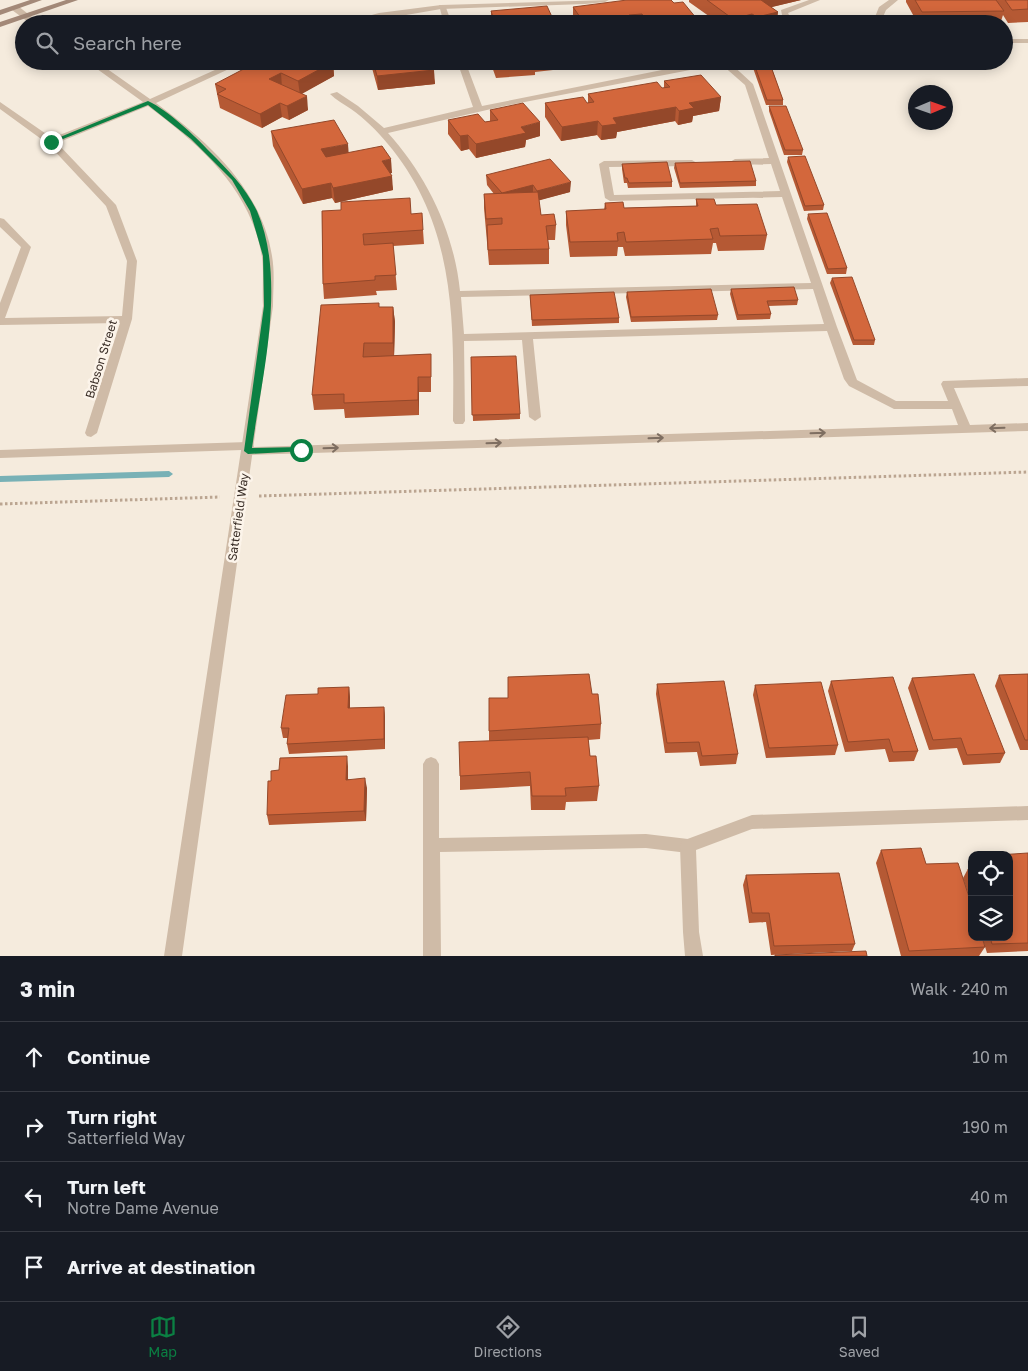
<!DOCTYPE html>
<meta charset="utf-8">
<style>
:root{--surface:#171b24;--page:#242831;--text:#f1f3f6;--muted:#9ea1a6;--line:#363941;--accent:#0b8043}
body{margin:0;font-family:"Golos Text",sans-serif;background:var(--page);color:var(--text)}
.controls{position:absolute;right:15px;bottom:15px;display:grid;overflow:hidden;border-radius:10px;box-shadow:0 2px 12px #0003}
.controls button{width:45px;height:45px;display:grid;place-items:center;padding:0;border:0;border-bottom:1px solid var(--line);background:var(--surface);color:var(--text);font:25px sans-serif}
.compass{position:absolute;left:908px;top:85px;width:45px;height:45px;border-radius:50%;background:var(--surface);box-shadow:0 2px 12px #0003;rotate:88deg}
.stop{position:absolute;width:15px;height:15px;margin:-11px;border:4px solid #0b8043;border-radius:50%;background:#fff}
.stop.end{background:#0b8043;border-color:#fff;box-shadow:0 1px 5px #0008}
.list{margin:0;padding:0;list-style:none}
h2{display:flex;justify-content:space-between;align-items:center;height:65px;margin:0;padding:0 20px;font-size:21px}
h2 small{font-size:16px;font-weight:400;color:var(--muted)}
.list li{display:grid;grid-template-columns:32px 1fr auto;gap:15px;align-items:center;box-sizing:border-box;height:70px;padding:0 20px;border-top:1px solid var(--line)}
.list b{display:block;font-size:19px;white-space:nowrap}
.list p{margin:0;font-size:16px;white-space:nowrap;color:var(--muted)}
.list em{font-size:16px;font-style:normal;color:var(--muted)}
.icon{flex:none;width:28px;height:28px;fill:none;stroke:currentColor;stroke-width:2;stroke-linecap:round;stroke-linejoin:round}
.map{position:relative;flex:none;width:1028px;height:956px;overflow:hidden}
.search{position:absolute;background:var(--surface);box-shadow:0 2px 12px #0003;left:15px;right:15px;top:15px;height:55px;display:flex;align-items:center;gap:12px;box-sizing:border-box;padding:0 18px;border-radius:28px;color:var(--muted);font-size:19px}
.sheet{height:345px;background:var(--surface)}
nav{display:flex;justify-content:space-around;align-items:center;box-sizing:border-box;height:70px;border-top:1px solid var(--line);background:var(--surface);font-size:14px;color:var(--muted)}
nav a{display:grid;justify-items:center;gap:2px}
nav .on{color:var(--accent)}
.map>svg:first-child{display:block}
.lines{fill:none;stroke-linecap:round;stroke-linejoin:round}
.stream{fill:#78b1b6;fill-rule:evenodd}
.path{stroke:#bba591;stroke-width:3;stroke-dasharray:2.5 2.5;stroke-linecap:butt}
.lane{fill:#cfbba7;fill-rule:evenodd}
.street{fill:#cfbba7;fill-rule:evenodd}
.secondary{fill:#a38978;fill-rule:evenodd}
.wall{fill:#b55934}
.shaded-wall{fill:#94482a}
.building{fill:#d3673c;stroke:#94482a}
.oneway{stroke:#7e6e61}
.route{fill:#0b8043}
.labels{text-anchor:middle;dominant-baseline:central;stroke-width:5;stroke-linejoin:round;paint-order:stroke}
.street-label{font-size:12px;fill:#3b2f28;stroke:#fcf4ea}
</style>
<div class="map">
<svg width="1028" height="956" viewBox="0 0 1028 956">
<rect width="100%" height="100%" fill="#f5ebdd"/>
<g class="lines">
<path class="stream" d="M169,471L173,474L169,477L0,482V476Z"/>
<g class="path">
<path d="M259,496L1028,472"/>
<path d="M0,504L220,497"/>
</g>
<g class="lane">
<path d="M809,0H820L788,13L790,17L798,24H789L783,20L781,10Z"/>
<path d="M889,0H898L886,10L883,17L886,24H878L875,17L879,7Z"/>
<path d="M439,5H445L452,24H444Z"/>
<rect x="1004" y="39" width="24" height="4"/>
<path d="M457,61H465L482,106L707,61H728L753,84L837,327L857,380L896,401H948L941,384L943,381L1028,378V386L954,388L970,425L1028,423V431L248,455L244,454L242,450L0,458V450L248,442L252,443L254,447L958,425L952,409H894L849,386L844,379L827,331L533,339L541,417L535,421L529,417L522,340L464,341L465,421L463,424H455L453,421C454,321 456,224 387,143C377,131 365,119 351,109C344,104 336,100 330,94L337,92L358,106L384,128L473,107ZM721,64L745,85L769,158L735,159L730,162L735,165L771,164L780,191L614,195L609,167L692,166L697,163L692,160L604,161L599,164L605,198L610,201L782,197L811,283L460,291C454,232 427,176 388,133L504,106ZM813,289L824,324L464,334L461,297Z"/>
<path d="M431,757L436,759L439,764V838L646,834L688,839L694,841L696,846L694,851L688,853L646,848L440,852L441,956H423V764L426,759Z"/>
</g>
<g class="street">
<path d="M609,0L605,2L585,4L441,9L354,24H339L379,13L441,5Z"/>
<path d="M12,6H18L41,24H31L12,10Z"/>
<path d="M86,61H96L150,99L235,61H246L156,103C208,142 261,188 272,256C275,273 273,290 273,306L182,956H164L263,306C262,290 264,273 262,257C251,189 200,145 148,106L57,143L116,205L137,261L132,319L97,433L91,437L87,436L85,433L120,323L0,325V303L21,247L0,227V218L4,219L31,247L5,318L122,316L127,261L106,206L48,144L0,109V102L52,138L143,102Z"/>
<path d="M1028,806V820L752,829L696,850L699,932L703,956H685L683,932L680,846L682,841L752,815Z"/>
</g>
<g class="secondary">
<path d="M30,0H42L0,15V10Z"/>
<path d="M66,0H78L0,27V22Z"/>
</g>
</g>
<g class="wall">
<path d="M689,0H801L771,7L778,12L776,24H720L689,2Z"/>
<path d="M906,0H1028V22L1008,23L1003,15L1000,24H918L906,2Z"/>
<path d="M674,3L701,24H575L573,20V7Z"/>
<path d="M491,11L552,17L565,24H478V18L491,17Z"/>
<path d="M341,61H431L435,84L378,90L372,68L371,62L342,65Z"/>
<path d="M490,61H553V70L535,72V75L496,78Z"/>
<path d="M752,61H769L783,100V105H766L752,65Z"/>
<path d="M333,62L334,76L302,93L308,110L289,120L282,117L262,128L220,108L215,84Z"/>
<path d="M664,81L721,97L719,111L693,116L692,122L678,125L675,121L617,132L616,138L601,140L597,135L561,141L545,117V103H588V94L664,88Z"/>
<path d="M769,106L803,150L802,155H784L769,111Z"/>
<path d="M490,110L540,136L526,140L525,147L476,158L469,149L461,151L448,134V120L485,122L490,121Z"/>
<path d="M271,131L349,153L392,173H390L393,190L335,203L332,198L303,204L273,146Z"/>
<path d="M788,157L824,205L823,210L804,211L787,162Z"/>
<path d="M675,163L756,181V186L680,188L674,168Z"/>
<path d="M622,164L672,182V187L628,188L627,183H624L622,169Z"/>
<path d="M486,175L570,192L539,200L541,215L556,225L555,240H548L549,249V264L489,265L484,208V194H494L487,185Z"/>
<path d="M696,199L716,205L767,235L764,250L718,251L716,243H713L711,254L625,256L623,247H618L617,256L570,257L566,225V211L604,210L605,203L624,208L696,206Z"/>
<path d="M322,211L411,214L423,230L424,244L393,246L397,290L376,291L377,295L324,299L323,284Z"/>
<path d="M808,214L847,268L846,274H827L807,219Z"/>
<path d="M832,278L875,340L874,345H853L830,283Z"/>
<path d="M731,289L798,300L797,305L768,306L771,314L770,319L737,320L730,294Z"/>
<path d="M627,292L718,315L717,320L631,322L626,297Z"/>
<path d="M530,295L619,318V323L532,326Z"/>
<path d="M379,307H393L395,322L394,356L431,354V392H419V415L345,418L344,409L314,410L312,395Z"/>
<path d="M471,357L520,414V419L473,421Z"/>
<path d="M1028,674V750H1020L995,686L999,675Z"/>
<path d="M912,678L1005,753L1000,763L963,765L957,748L929,750L908,688Z"/>
<path d="M831,681L918,751L914,761L889,762L885,749L845,752L828,691Z"/>
<path d="M657,684L738,754L736,764L700,766L697,752L665,753L656,694Z"/>
<path d="M755,685L838,745L835,755L766,758L753,695Z"/>
<path d="M349,687L350,698V708L384,707L385,717V749L289,754L287,744L288,738H283L281,728L318,694Z"/>
<path d="M592,694L601,724L600,739L588,740L590,756L599,786L597,801L566,802L565,810H531L530,786L460,790V776L489,741V698H508Z"/>
<path d="M348,766V779L367,788L366,821L269,825L267,815L271,781Z"/>
<path d="M881,850L985,947L979,956H901L876,863Z"/>
<path d="M1028,853V951L987,953L982,937H1009Z"/>
<path d="M968,869H972V905L963,878Z"/>
<path d="M746,875L855,944L852,951L771,955L766,922L749,923L743,885Z"/>
</g>
<g class="shaded-wall">
<path d="M758,0H801L756,11Z"/>
<path d="M778,12L776,24H756L757,17Z"/>
<path d="M642,14L641,24H628L629,15Z"/>
<path d="M752,14L751,24H732L733,19Z"/>
<path d="M342,61H371V62L342,65Z"/>
<path d="M333,62L334,76L300,95L298,81Z"/>
<path d="M434,70L435,84L378,90L377,76Z"/>
<path d="M281,73L282,87L269,79Z"/>
<path d="M307,96L308,110L289,120L287,106Z"/>
<path d="M721,97L719,111L693,116L692,122L678,125L679,111L689,103Z"/>
<path d="M280,103L282,117L262,128L260,114Z"/>
<path d="M676,107L675,121L617,132L616,138L601,140L602,126L613,118Z"/>
<path d="M598,121L597,135L561,141L562,127Z"/>
<path d="M540,122V136L526,140L525,147L476,158V144L521,127Z"/>
<path d="M468,135L469,149L461,151L460,136Z"/>
<path d="M348,144L349,158L323,164L321,149Z"/>
<path d="M391,159L392,173L383,175L382,161Z"/>
<path d="M392,176L393,190L335,203L333,188Z"/>
<path d="M571,182L570,192L537,201V191Z"/>
<path d="M331,183L332,198L303,204L302,189Z"/>
<path d="M533,185V195L502,193Z"/>
<path d="M393,307L395,322L394,358L393,343Z"/>
<path d="M418,377L419,392V415L418,400Z"/>
<path d="M349,687L350,698V718L348,708Z"/>
<path d="M384,707L385,717V749L384,739Z"/>
<path d="M347,756L348,766V789L346,780Z"/>
<path d="M365,778L367,788L366,821L364,811Z"/>
</g>
<g class="building">
<path d="M627,0H671L674,3L683,2L701,24H650L642,14L629,15L635,24H585L573,7Z"/>
<path d="M707,0H761L778,12L757,17L752,14L733,19Z"/>
<path d="M915,0H996L1004,11L922,12Z"/>
<path d="M1005,0H1028V9L1012,10Z"/>
<path d="M547,6L552,17L561,16L565,24H481L478,18L493,17L491,11Z"/>
<path d="M398,21L399,24H375Z"/>
<path d="M259,61H331L333,62L298,81L281,73L269,79L307,96L287,106L280,103L260,114L217,94L226,89L215,84Z"/>
<path d="M373,61H431L434,70L377,76Z"/>
<path d="M495,61H532L496,65Z"/>
<path d="M753,61H769L783,100H767Z"/>
<path d="M701,75L721,97L689,103L694,108L679,111L676,107L613,118L617,124L602,126L598,121L562,127L545,103L583,97L587,103L594,102L588,94L657,82L662,88L670,87L664,81Z"/>
<path d="M523,103L540,122L521,127L526,133L476,144L468,135L460,136L448,120L478,114L485,122L498,120L490,110Z"/>
<path d="M769,106H786L803,150H785Z"/>
<path d="M334,120L348,144L321,149L326,157L382,146L391,159L382,161L392,176L333,188L331,183L302,189L271,131Z"/>
<path d="M805,156L824,205L805,206L788,157Z"/>
<path d="M550,159L571,182L537,191L533,185L502,193L486,175Z"/>
<path d="M750,161L756,181L680,183L675,163Z"/>
<path d="M667,162L672,182L629,183L627,178H625L622,164Z"/>
<path d="M538,192L541,215L554,214L556,225L546,226L549,249L488,250L487,225L502,224V218L486,219L484,194Z"/>
<path d="M410,198L411,214L422,213L423,230L363,234L364,245L393,243L396,275L375,276V280L323,284L322,211L341,210V202Z"/>
<path d="M696,199H714L716,205L757,204L767,235L720,236L718,228L710,229L713,239L626,242L624,232L617,233L618,241L570,242L566,211L606,209L605,203L623,202L624,208L698,206Z"/>
<path d="M827,213L847,268L828,269L808,214Z"/>
<path d="M852,277L875,340H854L832,278Z"/>
<path d="M794,287L798,300L767,301L771,314L738,315L731,289Z"/>
<path d="M711,289L718,315L631,317L627,292Z"/>
<path d="M614,292L619,318L532,320L530,295Z"/>
<path d="M379,303V307H393V343H364L363,357L431,354V377H418V400L344,403V394L312,395L321,305Z"/>
<path d="M516,356L520,414L472,415L471,357Z"/>
<path d="M589,674L592,694H598L601,724L489,731V698H508V677Z"/>
<path d="M974,674L1005,753L967,755L961,738L933,740L912,678Z"/>
<path d="M1028,674V740H1025L999,675Z"/>
<path d="M893,677L918,751L893,752L889,739L848,742L831,681Z"/>
<path d="M724,681L738,754L702,756L699,742L667,743L657,684Z"/>
<path d="M821,682L838,745L769,748L755,685Z"/>
<path d="M349,687L348,708L384,707V739L287,744L289,728H281L286,695L318,694V688Z"/>
<path d="M588,737L590,756H596L599,786L565,788L566,796H532L530,772L460,776L459,742Z"/>
<path d="M347,756L346,780L365,778L364,811L267,815L268,781H271V771L279,770L280,758Z"/>
<path d="M921,848L926,864L958,863L972,906V937H982L985,947L909,951L881,850Z"/>
<path d="M1028,853V943L992,944L990,937H1009V855H998Z"/>
<path d="M968,869H972V881Z"/>
<path d="M839,873L855,944L774,946L769,913H752L746,875Z"/>
<path d="M866,951L867,956H775V955Z"/>
</g>
<defs><path id="oneway-shaft" d="M-6 0H5M1.5-3L5.5 0L1.5 3" fill="none" stroke-width="1.6" stroke-linecap="round" stroke-linejoin="round" transform="scale(1.25)"/></defs>
<g class="oneway">
<use href="#oneway-shaft" transform="translate(997 428) rotate(178)"/>
<use href="#oneway-shaft" transform="translate(818 433) rotate(-2)"/>
<use href="#oneway-shaft" transform="translate(656 438) rotate(-2)"/>
<use href="#oneway-shaft" transform="translate(494 443) rotate(-2)"/>
<use href="#oneway-shaft" transform="translate(331 448) rotate(-2)"/>
</g>
<path class="route" d="M148,101C169,111 194,135 210,152C228,170 246,188 257,211C287,280 262,376 252,448L301,447L305,450L304,451L248,454L244,451L264,306L263,256L250,211L232,180L191,139L148,105L53,143L48,142Z"/>
<g class="labels">
<g class="street-label">
<text transform="translate(101 359) rotate(-73)">Babson Street</text>
<text transform="translate(238 517) rotate(-82)">Satterfield Way</text>
</g>
</g>
</svg>
<div class="controls">
<button><svg class="icon" aria-label="locate" viewBox="0 0 24 24"><circle cx="12" cy="12" r="6"/><path d="M12 2v4M12 18v4M2 12h4M18 12h4"/></svg></button>
<button><svg class="icon" aria-label="layers" viewBox="0 0 24 24"><path d="M12 4l9 5-9 5-9-5zM3 14l9 5 9-5"/></svg></button>
</div>
<svg class="compass" viewBox="-18 -18 36 36"><path d="M0-13l5 13h-10z" fill="#e53935"/><path d="M0 13l5-13h-10z" fill="#9ea1a6"/></svg>
<div class="stop" style="left:301px;top:450px"></div>
<div class="stop end" style="left:51px;top:142px"></div>
<div class="search"><svg class="icon" aria-label="search" viewBox="0 0 24 24"><circle cx="10" cy="10" r="6"/><path d="M15 15l6 6"/></svg>Search here</div>
</div>
<section class="sheet">
<h2>3 min<small>Walk · 240 m</small></h2>
<ul class="list">
<li><svg class="icon" aria-label="ahead" viewBox="0 0 24 24"><path d="M12 20V5M6 11l6-6 6 6"/></svg><div><b>Continue</b></div><em>10 m</em></li>
<li><svg class="icon" aria-label="right" viewBox="0 0 24 24"><path d="M7 20v-9h11M14 6l5 5-5 5"/></svg><div><b>Turn right</b><p>Satterfield Way</p></div><em>190 m</em></li>
<li><svg class="icon" aria-label="left" viewBox="0 0 24 24"><path d="M17 20v-9H6M10 6l-5 5 5 5"/></svg><div><b>Turn left</b><p>Notre Dame Avenue</p></div><em>40 m</em></li>
<li><svg class="icon" aria-label="arrive" viewBox="0 0 24 24"><path d="M6 21V4h12l-3 4 3 4H6"/></svg><div><b>Arrive at destination</b></div></li>
</ul>
</section>
<nav>
<a class="on"><svg class="icon" aria-label="map" viewBox="0 0 24 24"><path d="M3 6l6-2 6 2 6-2v14l-6 2-6-2-6 2zM9 4v14M15 6v14"/></svg>Map</a>
<a><svg class="icon" aria-label="directions" viewBox="0 0 24 24"><path d="M12 3l9 9-9 9-9-9zM9 14v-3h6M13 9l2 2-2 2"/></svg>Directions</a>
<a><svg class="icon" aria-label="saved" viewBox="0 0 24 24"><path d="M7 4h10v16l-5-4-5 4z"/></svg>Saved</a>
</nav>
